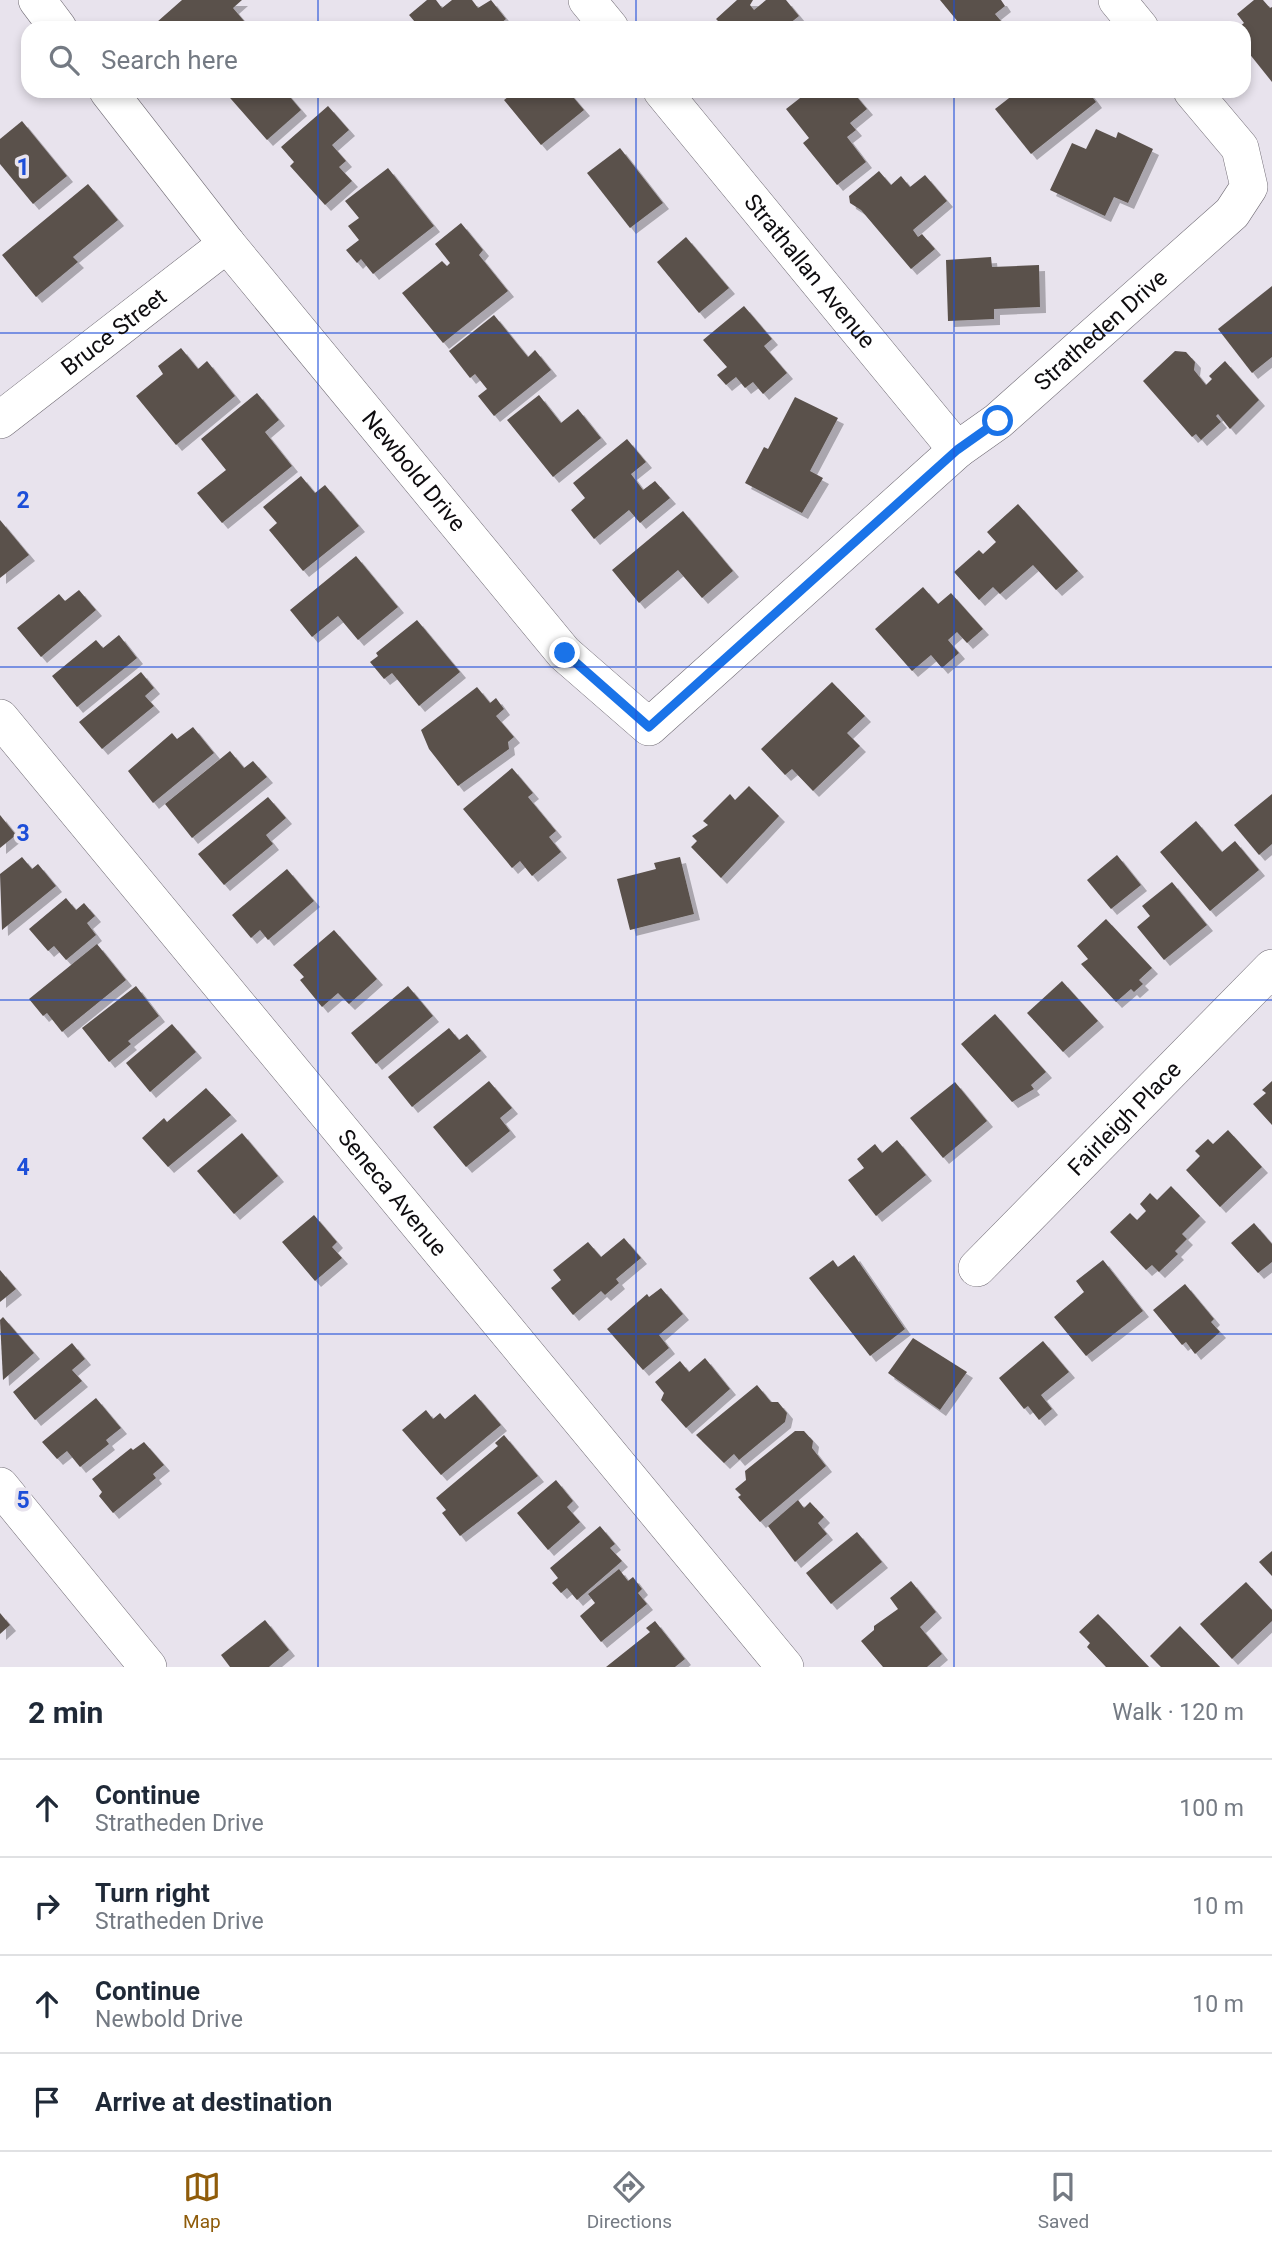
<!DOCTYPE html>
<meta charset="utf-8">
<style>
:root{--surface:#fff;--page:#f6f6f7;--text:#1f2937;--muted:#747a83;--line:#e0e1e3;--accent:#8f5c0a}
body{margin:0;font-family:Roboto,sans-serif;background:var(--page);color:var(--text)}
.stop{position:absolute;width:21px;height:21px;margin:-16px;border:5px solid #1a73e8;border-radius:50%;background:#fff}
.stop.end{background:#1a73e8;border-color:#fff;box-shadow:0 2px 7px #0008}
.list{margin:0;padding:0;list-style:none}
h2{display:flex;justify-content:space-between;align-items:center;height:91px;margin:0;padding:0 28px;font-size:30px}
h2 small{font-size:23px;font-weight:400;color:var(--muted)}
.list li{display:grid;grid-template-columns:46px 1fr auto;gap:21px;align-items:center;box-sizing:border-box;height:98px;padding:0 28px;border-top:2px solid var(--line)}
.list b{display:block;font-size:26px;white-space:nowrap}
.list p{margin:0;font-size:23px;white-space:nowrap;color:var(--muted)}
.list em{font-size:23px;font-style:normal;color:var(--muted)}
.icon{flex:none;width:38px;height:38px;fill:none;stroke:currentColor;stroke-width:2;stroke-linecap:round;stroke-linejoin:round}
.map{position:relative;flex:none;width:1272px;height:1667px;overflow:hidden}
.search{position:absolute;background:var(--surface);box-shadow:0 4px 10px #0003;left:21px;right:21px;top:21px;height:77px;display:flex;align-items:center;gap:18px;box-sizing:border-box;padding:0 24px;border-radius:21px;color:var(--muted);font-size:26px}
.sheet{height:483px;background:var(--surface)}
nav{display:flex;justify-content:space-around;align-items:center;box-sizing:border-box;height:98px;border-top:2px solid var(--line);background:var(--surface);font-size:19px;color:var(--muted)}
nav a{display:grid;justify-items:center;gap:4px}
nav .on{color:var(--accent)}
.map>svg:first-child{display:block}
.building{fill:#5a514c;filter:url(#shadow)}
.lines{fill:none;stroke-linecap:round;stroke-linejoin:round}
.street-casing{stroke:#716c75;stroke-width:38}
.street{stroke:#fff;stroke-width:37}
.route{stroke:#1a73e8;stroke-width:9}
.grid{fill:none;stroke:#1d4ed8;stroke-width:2;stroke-opacity:0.55}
.labels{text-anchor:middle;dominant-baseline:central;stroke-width:7;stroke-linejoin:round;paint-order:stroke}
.street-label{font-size:23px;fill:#0f0d10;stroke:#e8e3ed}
.grid-label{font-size:23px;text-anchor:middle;font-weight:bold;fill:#1d4ed8;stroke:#e8e3ed;stroke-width:7;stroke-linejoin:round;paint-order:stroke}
</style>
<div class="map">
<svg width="1272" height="1667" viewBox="0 0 1272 1667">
<defs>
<filter id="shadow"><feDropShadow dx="6" dy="6" stdDeviation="0" flood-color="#0004"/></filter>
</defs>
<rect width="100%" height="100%" fill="#e8e3ed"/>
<g class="building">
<path d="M182,0H242L233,8L250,28H162L157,22Z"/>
<path d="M427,0H436L442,8L452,0H472L478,8L491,0L506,19L495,28H420L409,15Z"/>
<path d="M737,0H753L750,5L754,10L766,0H786L799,16L784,28H725L716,19Z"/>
<path d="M940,0H1001L1005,6L995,14L1007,28H984L980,24L975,28H963Z"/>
<path d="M1254,0H1263L1270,8L1272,7V82L1244,47V28H1237L1244,23L1237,14Z"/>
<path d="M224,91H285L301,110L267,140Z"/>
<path d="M516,91H555L560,96L568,91L584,110L541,145L504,100Z"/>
<path d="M809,91H852L867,109L850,123L856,130L847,137L866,162L837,185L803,143L809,138L786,109Z"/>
<path d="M1018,91H1088L1096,102L1031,154L995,109Z"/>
<path d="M328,106L349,130L332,145L346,161L339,167L352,181L325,205L290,166L294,162L281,147Z"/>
<path d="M22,121L67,176L33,204L0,164V139Z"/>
<path d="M1096,129L1116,138L1118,132L1153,149L1128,203L1114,197L1105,216L1050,190L1072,143L1086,149Z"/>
<path d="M620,148L663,203L630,228L587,173Z"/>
<path d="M388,168L434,226L373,274L361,259L357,263L346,250L359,240L348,226L359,218L345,201Z"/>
<path d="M879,171L891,185L901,176L910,187L925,175L947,201L913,230L918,237L922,234L935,249L911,269L861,210L850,203L849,196Z"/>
<path d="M88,184L118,220L73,257L78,262L36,297L2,255Z"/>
<path d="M461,223L483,250L479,255L508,291L443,343L402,293L442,261L447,266L450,263L435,244Z"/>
<path d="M686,237L729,288L699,313L657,262Z"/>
<path d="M991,257L992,267L1039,265L1040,307L994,309V319L948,321L946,260Z"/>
<path d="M1272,286V357L1252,373L1218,329Z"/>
<path d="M744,306L772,339L764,346L787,373L763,394L753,382L745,388L736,377L726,385L717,375L727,367L703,340Z"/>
<path d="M494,315L528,357L535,350L551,370L494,416L478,396L487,389L475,374L470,378L449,351Z"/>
<path d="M181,348L198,369L207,361L235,396L176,445L136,396L163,374L158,366Z"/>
<path d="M1175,351L1186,352L1195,362L1194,370L1206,385L1212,379L1209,376L1225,361L1259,400L1230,429L1218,414L1216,416L1221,422L1201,440L1196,434L1192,437L1143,381Z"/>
<path d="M257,393L279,420L265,432L292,466L222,523L197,493L226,470L201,439Z"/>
<path d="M539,395L561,423L578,409L601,438L553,477L507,420Z"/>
<path d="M795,397L838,418L810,471L823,478L802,513L745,483L764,447L768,449Z"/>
<path d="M627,439L646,462L631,474L643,490L655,481L670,498L640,523L629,510L594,539L571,510L585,498L573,483Z"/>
<path d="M301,476L315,493L325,485L359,526L303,571L269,530L277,523L263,507Z"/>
<path d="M1018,504L1078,571L1056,590L1033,565L1000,594L993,587L979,600L954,572L979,550L983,554L996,542L987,532Z"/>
<path d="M683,511L733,571L702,598L678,570L639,603L612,570Z"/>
<path d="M0,520L29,555L0,578Z"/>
<path d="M356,556L398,607L358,640L338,616L312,637L290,610Z"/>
<path d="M923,587L938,604L951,593L983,629L967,643L957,632L948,640L959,653L942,668L931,655L912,671L875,629Z"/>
<path d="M79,590L96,610L41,657L17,628L59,594L65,601Z"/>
<path d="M417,620L460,672L419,706L392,673L384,679L370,662L378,656L376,653Z"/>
<path d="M119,635L137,658L77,707L52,676L96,640L103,648Z"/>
<path d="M141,672L154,688L145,696L154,706L102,749L79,722Z"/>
<path d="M832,682L865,716L847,733L860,746L813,791L792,769L785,775L761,749Z"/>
<path d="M477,687L490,703L496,698L504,709L496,716L514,737L508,742L509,749L458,786L429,749L421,730Z"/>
<path d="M193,727L214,753L153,803L128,771L172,733L177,739Z"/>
<path d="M230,751L244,768L253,761L267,777L192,838L165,804Z"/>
<path d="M512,768L533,793L528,797L556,831L549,837L561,852L532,876L520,861L512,868L463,809Z"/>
<path d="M749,786L779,816L721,878L691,847L697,841L692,836L708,825L703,821L730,794L735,800Z"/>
<path d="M1272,794V844L1259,855L1234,825Z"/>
<path d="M268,797L286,818L266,835L273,844L224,885L198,854Z"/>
<path d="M0,815L16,835L0,848Z"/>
<path d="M1196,821L1222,852L1235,841L1259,870L1210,911L1160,852Z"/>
<path d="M1117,855L1141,885L1111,909L1087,880Z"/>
<path d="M22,857L32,869L38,864L56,886L2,930L0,874Z"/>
<path d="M680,857L694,914L630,930L617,879L656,869L654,863Z"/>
<path d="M287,869L314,901L268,940L260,930L251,938L232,915Z"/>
<path d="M1172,882L1207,925L1164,960L1137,927L1150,916L1142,906Z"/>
<path d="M66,898L76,910L84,903L95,916L87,923L96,935L66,960L54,946L48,951L29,929Z"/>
<path d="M1106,919L1152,968L1139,980L1143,984L1134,992L1131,989L1116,1002L1081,964L1088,959L1077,946Z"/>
<path d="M334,930L377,979L349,1004L338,993L322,1007L300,980L304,977L293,965Z"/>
<path d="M97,944L126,980L62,1032L47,1013L43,1016L29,999Z"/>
<path d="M1062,981L1098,1021L1063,1052L1027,1013Z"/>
<path d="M136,986L159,1016L128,1041L131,1044L109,1062L82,1028Z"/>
<path d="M408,986L433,1016L376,1064L351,1033Z"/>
<path d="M995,1014L1046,1072L1031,1085L1034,1089L1012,1102L961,1044Z"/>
<path d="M172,1024L196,1052L150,1092L126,1063Z"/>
<path d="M449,1028L459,1040L467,1034L481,1051L412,1107L388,1077Z"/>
<path d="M489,1081L512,1108L500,1118L510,1131L466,1167L433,1127Z"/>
<path d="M1272,1081V1125L1253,1104L1266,1093L1262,1090Z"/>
<path d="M955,1082L987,1121L943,1158L910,1118Z"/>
<path d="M206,1088L231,1115L168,1167L142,1138L164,1118L167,1122Z"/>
<path d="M1228,1130L1262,1167L1220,1207L1186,1170L1200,1156L1195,1151L1208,1139L1213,1144Z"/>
<path d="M242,1133L278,1176L234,1214L197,1171Z"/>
<path d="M897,1140L926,1175L876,1216L848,1180L864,1168L857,1159L875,1144L882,1153Z"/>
<path d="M1171,1186L1200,1216L1182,1234L1187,1239L1175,1251L1178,1254L1159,1272L1152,1265L1146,1270L1110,1232L1130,1213L1137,1220L1146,1211L1140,1204L1150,1193L1157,1200Z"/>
<path d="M314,1215L337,1242L332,1247L342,1258L315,1281L282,1242Z"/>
<path d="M1254,1223L1272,1244V1262L1258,1273L1231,1243Z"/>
<path d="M624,1238L641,1258L616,1279L619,1283L605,1295L601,1291L573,1315L551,1288L561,1280L553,1270L588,1242L601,1257Z"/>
<path d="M854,1255L905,1329L870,1356L809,1278L833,1260L838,1267Z"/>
<path d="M1103,1260L1143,1311L1086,1356L1054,1317L1084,1292L1076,1281Z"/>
<path d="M0,1270L16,1289L0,1302Z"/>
<path d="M1185,1284L1214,1319L1211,1322L1220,1332L1195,1354L1186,1342L1182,1345L1153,1310Z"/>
<path d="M661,1288L683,1314L659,1335L669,1348L643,1370L607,1329L647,1294L649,1297Z"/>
<path d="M3,1317L34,1353L3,1380L0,1320Z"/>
<path d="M913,1338L967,1372L940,1410L888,1373Z"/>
<path d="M1043,1341L1069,1372L1041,1395L1052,1409L1039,1420L1028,1406L1024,1409L999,1378Z"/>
<path d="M72,1343L85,1359L72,1370L82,1381L35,1420L13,1392Z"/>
<path d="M705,1358L730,1389L686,1428L661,1400L664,1393L655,1382L680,1361L689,1372Z"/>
<path d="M757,1385L771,1402H778L787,1413L785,1422L739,1460L734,1454L724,1463L696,1435Z"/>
<path d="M475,1394L501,1425L441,1475L402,1430L426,1410L433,1419L440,1413L445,1419Z"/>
<path d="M96,1398L121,1428L106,1440L109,1444L80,1467L67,1451L57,1459L42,1442Z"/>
<path d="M795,1431H804L813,1441L812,1448L826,1466L760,1522L738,1497L741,1495L735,1489L746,1480L745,1471Z"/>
<path d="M504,1435L538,1476L460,1536L442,1513L446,1510L436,1498L498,1446L495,1443Z"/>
<path d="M144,1442L164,1465L153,1474L156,1478L113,1513L99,1496L102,1492L92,1479L131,1448L133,1450Z"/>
<path d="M556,1480L573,1501L567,1507L580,1522L548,1550L517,1513Z"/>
<path d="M798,1500L804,1508L810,1502L824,1517L818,1523L827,1534L795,1562L768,1526Z"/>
<path d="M600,1526L615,1544L610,1548L622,1561L577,1600L567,1588L561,1593L552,1583L558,1578L550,1568Z"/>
<path d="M857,1532L882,1562L831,1604L806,1573Z"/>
<path d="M1272,1551V1576L1259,1562Z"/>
<path d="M619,1569L628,1581L633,1577L642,1589L638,1593L647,1604L601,1642L580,1616L595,1603L588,1594Z"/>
<path d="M911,1581L936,1612L920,1627L942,1654L927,1667H883L861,1641L874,1630V1626L898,1609L890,1598Z"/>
<path d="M1246,1582L1272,1610V1621L1232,1659L1200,1624Z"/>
<path d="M0,1613L10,1625L0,1634Z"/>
<path d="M1098,1614L1109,1625L1149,1667H1106L1087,1647L1090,1643L1079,1632Z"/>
<path d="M265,1620L289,1650L269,1667H230L221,1655Z"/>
<path d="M655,1621L685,1659L675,1667H606L650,1632L646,1628Z"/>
<path d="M1180,1626L1220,1667H1161L1150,1656Z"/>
</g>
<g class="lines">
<g class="street-casing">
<g id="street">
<path d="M37,0L58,28"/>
<path d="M587,0L610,28"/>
<path d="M1117,0L1140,28"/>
<path id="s1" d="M108,91L227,244L564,653L649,727L957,450L998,421L1232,213L1249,187L1240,148L1192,91"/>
<path id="s2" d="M662,91L957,450"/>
<path id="s3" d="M0,420L227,244"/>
<path id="s4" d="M0,718L785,1667"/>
<path id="s5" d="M977,1268L1272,968"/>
<path d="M0,1486L148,1667"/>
</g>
</g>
<use href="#street" class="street"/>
</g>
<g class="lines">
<path class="route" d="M565,653L649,727L957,450L998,421"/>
</g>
<path class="grid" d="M318,0V28M636,0V28M954,0V28M318,91V1667M636,91V1667M954,91V1667M0,333H1272M0,667H1272M0,1000H1272M0,1334H1272"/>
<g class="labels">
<g class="street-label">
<text stroke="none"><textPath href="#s2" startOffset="233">Strathallan Avenue</textPath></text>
<text stroke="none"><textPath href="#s1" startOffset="1438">Stratheden Drive</textPath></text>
<text stroke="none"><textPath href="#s3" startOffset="144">Bruce Street</textPath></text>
<text stroke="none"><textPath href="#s1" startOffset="488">Newbold Drive</textPath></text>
<text stroke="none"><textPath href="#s5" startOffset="210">Fairleigh Place</textPath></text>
<text stroke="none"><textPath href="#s4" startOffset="616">Seneca Avenue</textPath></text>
</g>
</g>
<g class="grid-label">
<text x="23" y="175">1</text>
<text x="23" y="508">2</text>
<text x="23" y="841">3</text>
<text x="23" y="1175">4</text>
<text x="23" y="1508">5</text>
</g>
</svg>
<div class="stop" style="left:998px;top:421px"></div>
<div class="stop end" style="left:565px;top:653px"></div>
<div class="search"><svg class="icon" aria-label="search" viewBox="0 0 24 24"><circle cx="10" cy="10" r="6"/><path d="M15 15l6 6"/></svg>Search here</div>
</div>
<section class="sheet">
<h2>2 min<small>Walk · 120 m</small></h2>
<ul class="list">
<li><svg class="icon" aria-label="ahead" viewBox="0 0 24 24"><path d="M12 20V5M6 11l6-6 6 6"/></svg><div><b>Continue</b><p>Stratheden Drive</p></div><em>100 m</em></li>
<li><svg class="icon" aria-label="right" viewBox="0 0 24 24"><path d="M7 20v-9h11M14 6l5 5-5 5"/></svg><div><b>Turn right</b><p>Stratheden Drive</p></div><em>10 m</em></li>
<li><svg class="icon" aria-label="ahead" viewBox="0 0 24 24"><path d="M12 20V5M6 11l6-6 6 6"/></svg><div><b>Continue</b><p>Newbold Drive</p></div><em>10 m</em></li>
<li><svg class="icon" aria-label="arrive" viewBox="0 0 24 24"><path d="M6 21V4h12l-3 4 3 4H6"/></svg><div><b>Arrive at destination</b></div></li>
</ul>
</section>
<nav>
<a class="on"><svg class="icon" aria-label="map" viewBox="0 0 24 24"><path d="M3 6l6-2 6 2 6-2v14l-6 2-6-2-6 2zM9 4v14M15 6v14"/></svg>Map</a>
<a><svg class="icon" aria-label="directions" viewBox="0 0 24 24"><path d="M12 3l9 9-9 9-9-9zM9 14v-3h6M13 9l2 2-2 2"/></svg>Directions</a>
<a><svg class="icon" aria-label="saved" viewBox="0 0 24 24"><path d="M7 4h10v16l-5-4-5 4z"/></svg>Saved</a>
</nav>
